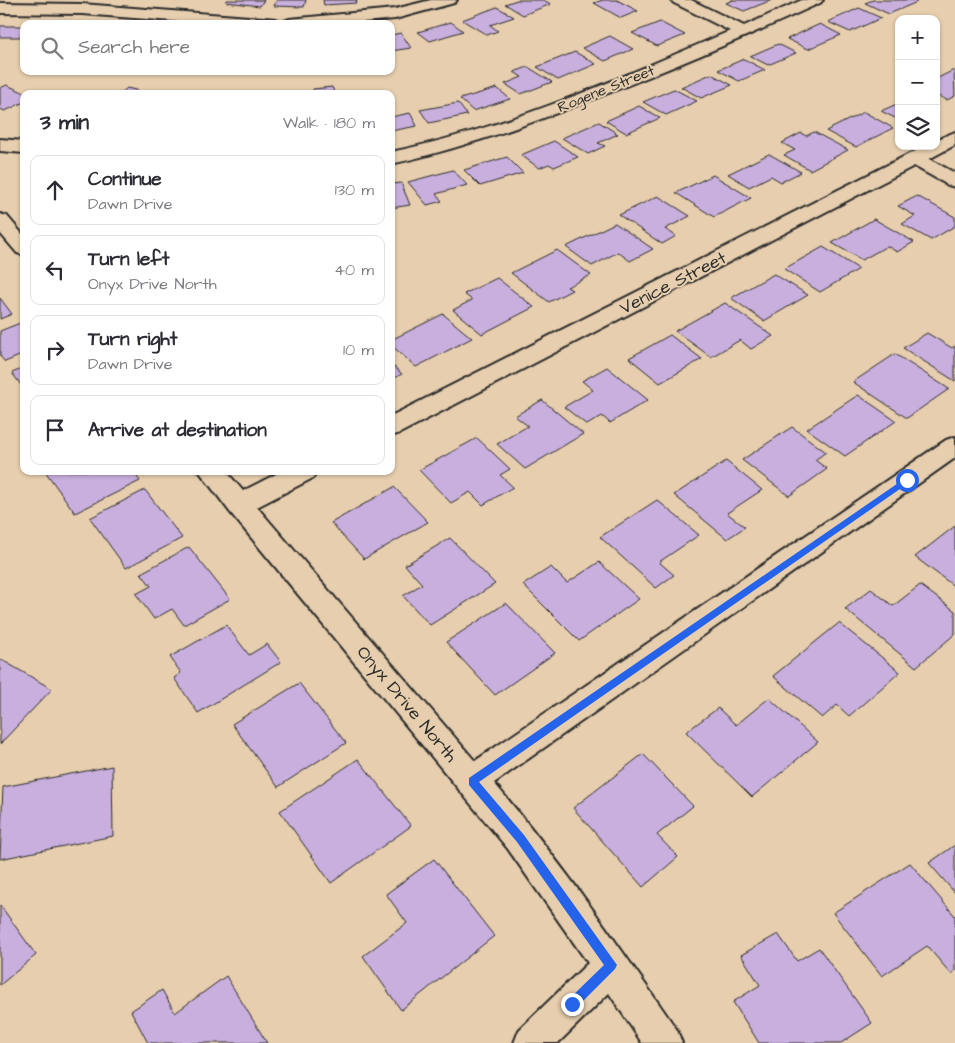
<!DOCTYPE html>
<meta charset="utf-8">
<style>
:root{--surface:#fff;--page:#f7f7f7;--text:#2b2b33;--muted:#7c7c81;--line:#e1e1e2}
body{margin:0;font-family:"Architects Daughter",sans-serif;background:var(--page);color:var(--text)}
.controls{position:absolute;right:15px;top:15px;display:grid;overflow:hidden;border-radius:10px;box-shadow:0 1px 4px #0004}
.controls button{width:45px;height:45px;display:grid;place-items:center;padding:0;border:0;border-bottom:1px solid var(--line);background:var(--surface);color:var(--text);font:25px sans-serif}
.stop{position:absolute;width:15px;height:15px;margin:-11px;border:4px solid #2563eb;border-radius:50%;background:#fff}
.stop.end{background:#2563eb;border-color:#fff;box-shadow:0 1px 5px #0008}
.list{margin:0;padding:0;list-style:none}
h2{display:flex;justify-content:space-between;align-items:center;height:65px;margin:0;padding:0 20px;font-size:21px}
h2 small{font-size:16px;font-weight:400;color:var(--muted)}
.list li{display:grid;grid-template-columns:32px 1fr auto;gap:15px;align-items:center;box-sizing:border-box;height:70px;margin:0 10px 10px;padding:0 10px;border:1px solid var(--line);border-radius:10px}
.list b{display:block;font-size:19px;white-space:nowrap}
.list p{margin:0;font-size:16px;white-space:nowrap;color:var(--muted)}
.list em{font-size:16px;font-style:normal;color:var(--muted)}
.icon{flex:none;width:28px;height:28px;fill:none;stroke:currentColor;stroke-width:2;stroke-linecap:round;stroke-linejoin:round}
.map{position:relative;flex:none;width:955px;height:1043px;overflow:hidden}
.search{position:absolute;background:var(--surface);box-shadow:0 1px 4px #0004;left:20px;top:20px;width:375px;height:55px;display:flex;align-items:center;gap:12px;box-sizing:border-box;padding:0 18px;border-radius:10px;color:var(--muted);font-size:19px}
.panel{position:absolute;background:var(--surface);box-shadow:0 1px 4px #0004;left:20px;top:90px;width:375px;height:385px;border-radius:10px}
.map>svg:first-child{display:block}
.building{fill:#c8afde;stroke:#2b2b2b}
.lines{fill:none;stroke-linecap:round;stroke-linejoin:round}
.minor-casing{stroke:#2b2b2b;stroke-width:4}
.minor{fill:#e6ceae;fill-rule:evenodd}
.route{fill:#2563eb}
.labels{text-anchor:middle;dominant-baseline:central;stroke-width:4;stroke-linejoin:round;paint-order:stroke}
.far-street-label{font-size:15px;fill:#2b2b2b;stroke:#e6ceae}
.street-label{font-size:18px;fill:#2b2b2b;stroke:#e6ceae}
</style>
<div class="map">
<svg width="955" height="1043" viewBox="0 0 955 1043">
<rect width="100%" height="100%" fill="#e6ceae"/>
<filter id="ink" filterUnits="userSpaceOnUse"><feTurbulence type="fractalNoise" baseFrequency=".02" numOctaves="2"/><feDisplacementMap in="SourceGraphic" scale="10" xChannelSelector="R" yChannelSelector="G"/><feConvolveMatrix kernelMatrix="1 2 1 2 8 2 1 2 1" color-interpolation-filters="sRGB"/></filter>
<g filter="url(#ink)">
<g class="building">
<path d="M227,0H264L260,6L226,2Z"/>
<path d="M277,0H306L304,7L274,6Z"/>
<path d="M323,0H356L357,3L324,5Z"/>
<path d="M517,0H543L551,4L523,15L505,4Z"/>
<path d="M603,0H617L638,11L621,18L594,3Z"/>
<path d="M733,0H732H772L744,11L726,3Z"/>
<path d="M873,0H914L917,2L889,14L865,3Z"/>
<path d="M497,7L514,17L490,25L498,31L487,35L462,20Z"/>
<path d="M859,8L881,18L850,32L828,22Z"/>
<path d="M451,22L463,31L430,41L418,32Z"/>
<path d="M660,22L685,35L657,46L632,33Z"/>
<path d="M820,24L841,35L808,49L787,39Z"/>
<rect x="0" y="26" width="24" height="11"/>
<path d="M401,33L411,48L391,51V35Z"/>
<path d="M610,36L633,49L605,61L582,48Z"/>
<path d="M778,44L796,53L768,65L750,56Z"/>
<path d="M575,52L596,64L558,80L537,67Z"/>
<path d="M744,59L765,70L739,81L718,70Z"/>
<path d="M528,67L552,82L521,94L505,84L522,77L514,72Z"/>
<path d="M954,70L955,96L947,100L936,95V79Z"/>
<path d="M711,74L732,85L701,98L681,87Z"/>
<path d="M7,85L27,94H24V102L5,111L0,109V88Z"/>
<path d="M332,87L335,94H314L313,89Z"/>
<path d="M127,88L140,91L137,94H120Z"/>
<path d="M497,88L510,99L473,111L460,99Z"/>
<path d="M674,89L697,101L666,115L643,102Z"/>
<path d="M458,103L467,115L429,123L420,110Z"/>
<path d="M899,103V120L881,111Z"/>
<path d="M639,106L660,118L626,133L606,121Z"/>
<path d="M864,112L893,128L856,147L826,131Z"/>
<path d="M410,113L417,126L391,131V117Z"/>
<path d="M599,122L618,134L598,143L605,146L588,154L562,138Z"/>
<path d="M814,132L848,150L810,170L784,155L795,150L782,143L801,133L806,136Z"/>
<path d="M554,141L578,157L554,167L549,164L539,168L521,155Z"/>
<path d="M769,154L801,172L781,182L771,176L749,187L728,174Z"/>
<path d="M507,157L523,173L480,186L464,170Z"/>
<path d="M453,170L467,185L436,194L442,201L427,205L408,182Z"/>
<path d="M713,175L751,198L714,217L676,193Z"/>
<path d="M401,183L410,205L391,208V184Z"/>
<path d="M658,196L690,216L665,229L676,236L662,244L619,215Z"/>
<path d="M917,196L955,217V226L931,240L902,224L915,216L898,206Z"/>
<path d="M874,219L914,242L897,252L887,246L862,260L832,243Z"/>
<path d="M615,223L653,249L630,261L618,252L592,266L566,247Z"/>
<path d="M823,247L859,269L820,292L784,269Z"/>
<path d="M557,250L591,275L567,287L572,290L549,302L511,273Z"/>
<path d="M774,274L808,295L764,321L731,298Z"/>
<path d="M497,278L534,307L482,334L453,310L472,300L464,294Z"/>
<path d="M0,298L12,314L0,319Z"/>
<path d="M725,303L773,336L751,349L740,340L711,357L675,331Z"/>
<path d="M443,314L472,338L416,367L391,345V340Z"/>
<path d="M20,323L24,327V354L5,362L0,356V331Z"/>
<path d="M927,333L952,348L955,346V381L903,348Z"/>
<path d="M670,335L702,359L660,383L629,358Z"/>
<path d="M895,354L949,389L907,418L853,382Z"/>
<path d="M391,364L402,374L391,380Z"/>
<path d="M607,367L648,400L610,423L602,416L587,425L564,407L593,390L582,381Z"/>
<path d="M24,368V389L12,373Z"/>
<path d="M858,395L896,421L845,456L807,429Z"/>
<path d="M542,400L583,434L525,469L497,444L528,426L515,416Z"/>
<path d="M792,427L826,452L815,460L827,469L789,496L742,460Z"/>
<path d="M477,438L510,469L500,475L513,487L483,505L470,492L451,503L419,470Z"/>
<path d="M726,461L762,490L727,513L745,527L727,539L674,495Z"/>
<path d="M45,471H133L140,481L75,513Z"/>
<path d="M394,487L428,522L364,559L331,523Z"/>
<path d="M145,490L182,538L126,568L90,518Z"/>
<path d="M657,500L699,535L659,562L674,575L656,588L600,537Z"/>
<path d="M955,526V587L915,557Z"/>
<path d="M450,538L495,584L430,625L403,596L422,584L405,565Z"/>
<path d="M189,547L230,599L184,625L172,609L154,619L136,594L151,586L141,573Z"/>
<path d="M599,562L639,599L579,641L523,585L551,567L567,583Z"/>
<path d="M920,585L955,611V634L916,667L845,609L871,589L893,606Z"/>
<path d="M506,603L555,653L495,695L446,642Z"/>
<path d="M839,623L900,672L849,716L837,705L822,718L773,676Z"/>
<path d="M226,625L249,655L267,644L281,662L198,713L174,678L181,673L170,657Z"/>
<path d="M2,660L52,689L0,744V662Z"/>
<path d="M299,683L346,743L278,787L232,724Z"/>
<path d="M769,698L818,742L752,797L686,732L718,708L736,725Z"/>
<path d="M643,754L693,806L657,835L678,857L643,887L573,808Z"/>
<path d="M358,759L411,826L331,883L280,811Z"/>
<path d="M112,766L113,836L0,859L3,787Z"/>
<path d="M955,845V893L929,863Z"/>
<path d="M434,859L494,936L401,1010L363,956L407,923L386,894Z"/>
<path d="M910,863L955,916V971L951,974L927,946L882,976L833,913Z"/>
<path d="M0,905L36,955L0,985Z"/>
<path d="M778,934L797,961L819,948L872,1023L841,1043H759L733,1002L760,985L741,955Z"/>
<path d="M226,976L267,1043H148L131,1011L162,990L175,1013Z"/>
</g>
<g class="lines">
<g class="minor-casing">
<g id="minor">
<path d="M431,0H457L454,3L395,19L342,24H211L82,14L0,13V3L82,4L276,19L282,22L289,19L395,9Z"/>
<path d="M671,0H691L744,26L802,0H823L820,3C759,31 698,57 636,82C555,115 476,145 391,164V152C509,128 620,78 730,31L674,3Z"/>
<path d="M955,132V145L929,159L955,173V187L948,185L914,166L400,433L391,436V416L925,146H936V140Z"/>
<path d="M0,139L24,141V153L0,151Z"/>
<path d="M0,214L7,216L24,236V255L17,253L0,233Z"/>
<path d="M955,437V458L494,783C561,861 619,946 677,1030L682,1043H642L609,993L558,1043H514L519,1030L588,963L508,849L230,512L199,471H226L243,491L282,471H316L313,478L257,507L475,761L946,440Z"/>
</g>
</g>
<use href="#minor" class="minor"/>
</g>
</g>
<path class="route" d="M907,477L910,478V482L479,782L524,835L617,965L615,969L576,1008L572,1010L568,1008L566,1004L568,1000L604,965L517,842L469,785V778Z"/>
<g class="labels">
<g class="far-street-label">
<text transform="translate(606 89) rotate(-22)">Rogene Street</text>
</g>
<g class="street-label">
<text transform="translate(673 283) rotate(-27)">Venice Street</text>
<text transform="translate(407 704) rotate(50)">Onyx Drive North</text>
</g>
</g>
</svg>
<div class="controls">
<button>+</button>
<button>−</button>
<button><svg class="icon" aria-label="layers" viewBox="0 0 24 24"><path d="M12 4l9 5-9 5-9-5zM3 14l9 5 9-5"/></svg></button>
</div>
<div class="stop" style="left:907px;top:480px"></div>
<div class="stop end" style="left:572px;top:1004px"></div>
<div class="search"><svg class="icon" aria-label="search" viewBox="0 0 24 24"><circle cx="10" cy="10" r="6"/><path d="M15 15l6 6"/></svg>Search here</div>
<section class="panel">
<h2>3 min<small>Walk · 180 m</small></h2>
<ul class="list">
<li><svg class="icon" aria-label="ahead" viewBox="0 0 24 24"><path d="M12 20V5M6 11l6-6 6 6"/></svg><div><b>Continue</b><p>Dawn Drive</p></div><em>130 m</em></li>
<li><svg class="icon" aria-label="left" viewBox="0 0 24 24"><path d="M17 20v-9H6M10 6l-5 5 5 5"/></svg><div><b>Turn left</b><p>Onyx Drive North</p></div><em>40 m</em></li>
<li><svg class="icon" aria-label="right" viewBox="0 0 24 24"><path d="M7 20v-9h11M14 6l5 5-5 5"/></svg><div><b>Turn right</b><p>Dawn Drive</p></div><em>10 m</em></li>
<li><svg class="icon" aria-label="arrive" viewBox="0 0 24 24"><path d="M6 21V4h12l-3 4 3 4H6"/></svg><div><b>Arrive at destination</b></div></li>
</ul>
</section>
</div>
